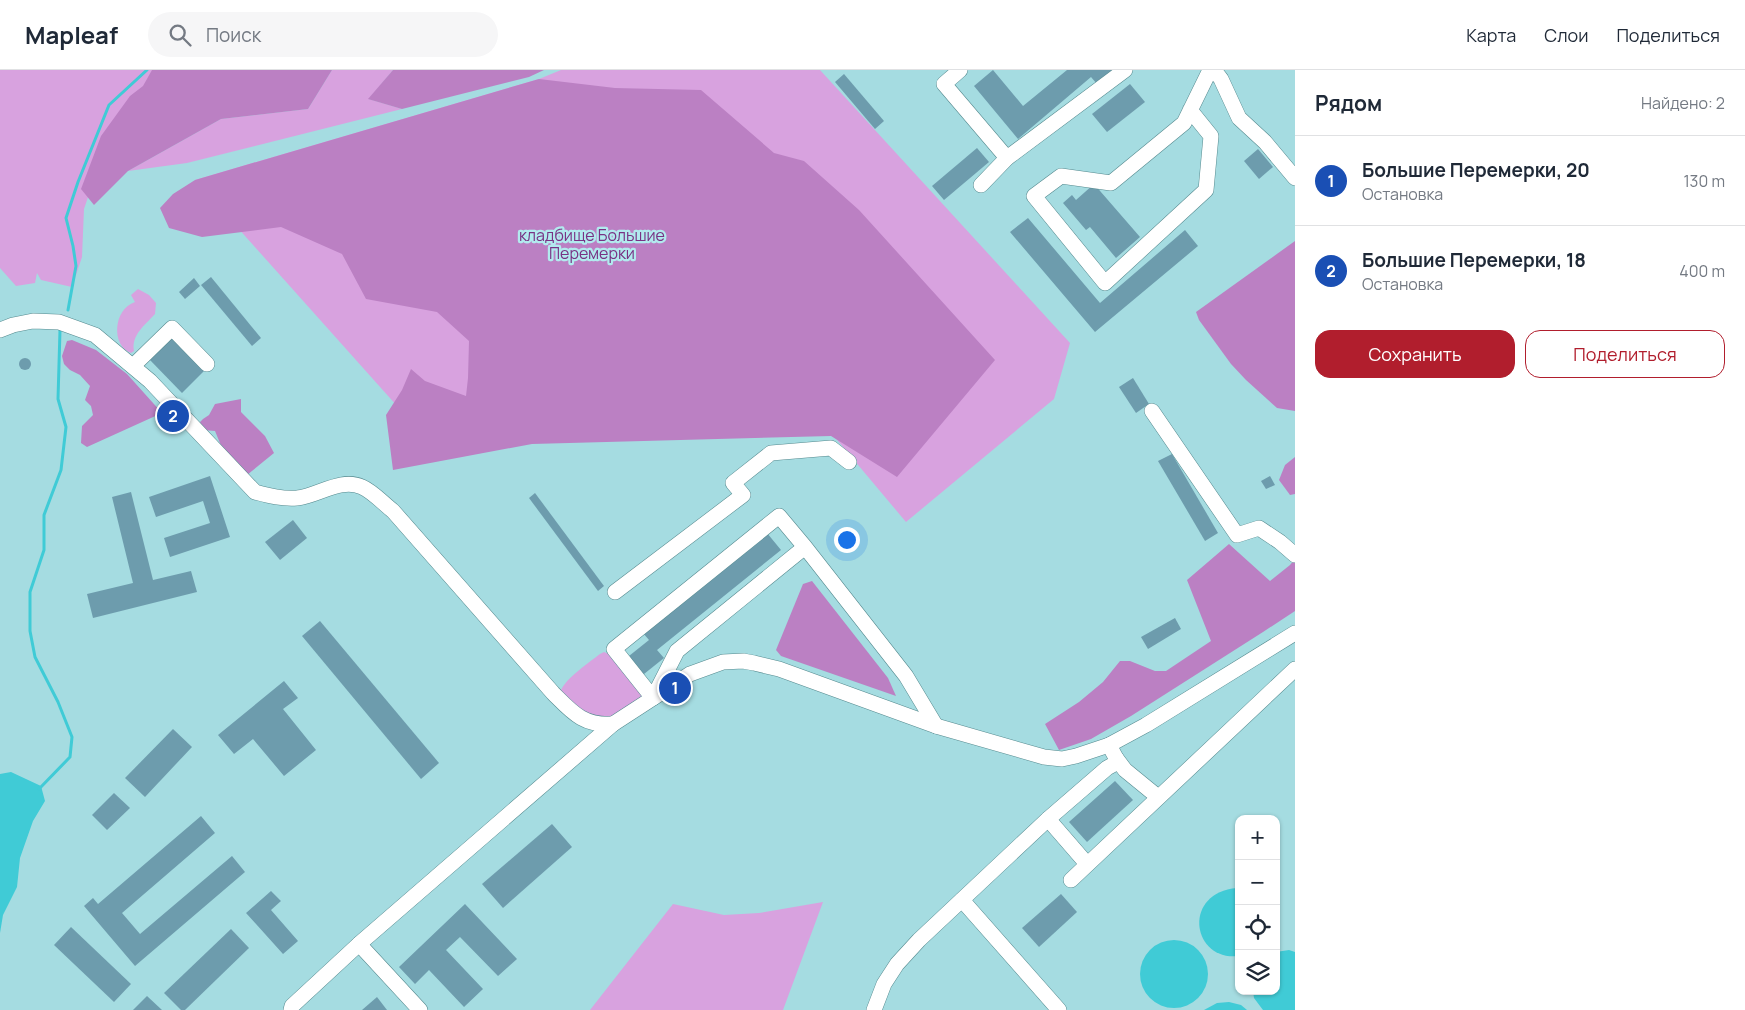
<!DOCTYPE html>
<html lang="ru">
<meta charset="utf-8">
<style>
:root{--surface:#fff;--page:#f6f6f7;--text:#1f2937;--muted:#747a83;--line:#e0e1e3;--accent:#b11e2d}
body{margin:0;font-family:Manrope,sans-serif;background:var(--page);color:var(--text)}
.controls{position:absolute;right:15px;bottom:15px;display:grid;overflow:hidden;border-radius:10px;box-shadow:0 1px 4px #0004}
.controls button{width:45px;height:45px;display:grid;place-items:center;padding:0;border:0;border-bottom:1px solid var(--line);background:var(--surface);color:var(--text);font:25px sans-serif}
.you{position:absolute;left:846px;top:469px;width:18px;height:18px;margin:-12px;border:4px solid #fff;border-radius:50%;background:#1a73e8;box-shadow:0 0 0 8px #1a73e833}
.badge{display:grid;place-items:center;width:32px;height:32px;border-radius:50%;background:var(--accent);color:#fff;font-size:16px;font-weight:700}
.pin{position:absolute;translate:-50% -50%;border:2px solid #fff;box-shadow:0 1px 5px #0006}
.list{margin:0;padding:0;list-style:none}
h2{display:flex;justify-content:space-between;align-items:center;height:65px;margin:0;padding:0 20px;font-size:21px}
h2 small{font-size:16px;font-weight:400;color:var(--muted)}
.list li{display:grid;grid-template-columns:32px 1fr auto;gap:15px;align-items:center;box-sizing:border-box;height:90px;padding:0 20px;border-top:1px solid var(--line)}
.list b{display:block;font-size:19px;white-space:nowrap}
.list p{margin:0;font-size:16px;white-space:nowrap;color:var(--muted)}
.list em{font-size:16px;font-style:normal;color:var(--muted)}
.actions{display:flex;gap:10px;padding:15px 20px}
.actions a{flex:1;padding:11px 0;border:1px solid var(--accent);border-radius:15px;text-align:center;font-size:18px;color:var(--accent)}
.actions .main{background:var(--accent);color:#fff}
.icon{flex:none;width:28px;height:28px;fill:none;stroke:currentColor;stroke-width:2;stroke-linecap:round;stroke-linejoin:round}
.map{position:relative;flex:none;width:1295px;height:940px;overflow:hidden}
header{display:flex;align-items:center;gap:30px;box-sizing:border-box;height:70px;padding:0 25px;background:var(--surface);border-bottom:1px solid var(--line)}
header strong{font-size:24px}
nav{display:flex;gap:28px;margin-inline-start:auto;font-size:18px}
.search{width:350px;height:45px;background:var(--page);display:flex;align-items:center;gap:12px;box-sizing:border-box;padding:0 18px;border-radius:28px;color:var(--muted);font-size:19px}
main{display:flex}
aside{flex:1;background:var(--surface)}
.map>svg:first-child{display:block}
.green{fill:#d8a2df}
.forest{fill:#bb80c3}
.water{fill:#40cbd6}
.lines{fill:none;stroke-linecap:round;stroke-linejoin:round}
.stream{stroke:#40cbd6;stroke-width:3}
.building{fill:#6d9cad}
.minor-casing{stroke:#558a8f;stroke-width:16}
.minor{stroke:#fff;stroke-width:15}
.labels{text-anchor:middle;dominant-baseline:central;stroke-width:4.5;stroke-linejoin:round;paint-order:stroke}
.park-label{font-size:16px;fill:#793284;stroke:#b2eaee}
</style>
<header>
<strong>Mapleaf</strong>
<div class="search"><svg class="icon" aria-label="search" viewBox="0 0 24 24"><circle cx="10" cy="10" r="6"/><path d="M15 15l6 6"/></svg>Поиск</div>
<nav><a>Карта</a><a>Слои</a><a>Поделиться</a></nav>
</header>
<main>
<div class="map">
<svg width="1295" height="940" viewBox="0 0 1295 940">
<rect width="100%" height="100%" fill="#a5dce1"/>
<g class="green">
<path d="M0,0H160L111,59L84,139L82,187L72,217L41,210L37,203L35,213L16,216L0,198Z"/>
<path d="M332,0H393L369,29L402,39L187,93L128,101L221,49L308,39Z"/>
<path d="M561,0H820L1070,273L1054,329L906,452L801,327L423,365L195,110L539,9Z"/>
<path d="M138,219L149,225L156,233L155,244C145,255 131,265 134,281L131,283C111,276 113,239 135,232L131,225Z"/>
<path d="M604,582L611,585L644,624C635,631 627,639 618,644C597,655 575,636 560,624C561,611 590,592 600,584Z"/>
<path d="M823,832L783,940H590L673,834L724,845L759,843Z"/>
</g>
<g class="forest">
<path d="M152,0H332L308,39L221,49L128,101L94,135L81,119L101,66L130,26L143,16Z"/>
<path d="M393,0H544L529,7L402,39L368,29Z"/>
<path d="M539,9L615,18L701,20L774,83L804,91L859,140L995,290L897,407L831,366L532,374L393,400L386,345L402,320L411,299L425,311L466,326L468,308L469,271L437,242L366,229L342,184L281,157L202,167L169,158L160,138L173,124L195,110Z"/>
<path d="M1295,171V341L1277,338L1246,310L1231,294L1199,250L1196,242Z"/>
<path d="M72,270L96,280L127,304L162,343L87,377L81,373L82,356L93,345L91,336L85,330L90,316L80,305L70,300L64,294L62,286L67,271Z"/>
<path d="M241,329V342L265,366L274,383L247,405L222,378L215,361L203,360L200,352L203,349L209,345L215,334Z"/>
<path d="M1295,387V424L1290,425L1279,410L1285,395Z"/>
<path d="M1229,474L1270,511L1290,495L1295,489V541L1263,562L1131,646L1091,669L1059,680L1045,654L1079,632L1103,612L1120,591H1130L1155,601H1166L1211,571L1187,510Z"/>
<path d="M812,511L888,608L896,626L781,586L776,580L803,514Z"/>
</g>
<g class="water">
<path d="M11,702L41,716L45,731L33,751L20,788L17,817L3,845L0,863V704Z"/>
<path d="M1237,818L1239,819V886C1192,892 1181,823 1237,818Z"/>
<circle cx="1174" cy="904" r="34"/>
<path d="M1289,880L1295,882V940H1263L1254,928L1253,921H1276V882Z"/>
<path d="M1229,932L1241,935L1247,940H1204L1217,933Z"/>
</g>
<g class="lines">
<g class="stream">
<path d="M68,240L76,196L73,176L66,148L78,112L109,35L147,0"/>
<path d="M39,719L70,687L72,667L58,632L35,587L30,561V522L44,480V445L61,400L66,357L58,329L60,260"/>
</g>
</g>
<g class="building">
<path d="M993,0L1023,36L1067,0H1114L1097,14L1091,7L1018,69L974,16Z"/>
<path d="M844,4L884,51L875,59L835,12Z"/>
<path d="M1130,14L1145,32L1107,62L1092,44Z"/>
<path d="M977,78L989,92L944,130L932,116Z"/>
<path d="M1258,79L1273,97L1259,109L1244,91Z"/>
<path d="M1094,114L1140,167L1116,188L1090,157L1086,160L1063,133L1072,125L1076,130Z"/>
<path d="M1028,148L1100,233L1185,160L1198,176L1095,262L1010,162Z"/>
<path d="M211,207L261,268L252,276L201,215Z"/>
<path d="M194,208L200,216L185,229L179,222Z"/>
<path d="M172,267L204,301L182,323L149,289Z"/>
<circle cx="25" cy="294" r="6"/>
<path d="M1133,308L1149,334L1136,343L1119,317Z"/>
<path d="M1172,384L1218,463L1205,471L1158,391Z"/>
<path d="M210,406L230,467L170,487L164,468L210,453L203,431L156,447L149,427Z"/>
<path d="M1270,406L1275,415L1266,419L1261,411Z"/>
<path d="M131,422L153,510L191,501L197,522L93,548L87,524L133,513L112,427Z"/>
<path d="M535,423L604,516L598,521L529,428Z"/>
<path d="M293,450L307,468L280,490L265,472Z"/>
<path d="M767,463L781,480L657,580L664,588L639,608L624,590L649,570L643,563Z"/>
<path d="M1175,548L1181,559L1148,579L1141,567Z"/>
<path d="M320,551L439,693L421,709L302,566Z"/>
<path d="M284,611L298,628L283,639L316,680L284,706L253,669L234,684L218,665Z"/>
<path d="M173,659L192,677L145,727L125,708Z"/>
<path d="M1115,711L1133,730L1087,772L1069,752Z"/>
<path d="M114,723L130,738L107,760L92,745Z"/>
<path d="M201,746L215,763L122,843L140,864L232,786L245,802L135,896L84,836L93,828L98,834Z"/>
<path d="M552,754L572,777L503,838L482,814Z"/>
<path d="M271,821L281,831L271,840L298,871L283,884L246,843Z"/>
<path d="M1061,824L1077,842L1039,877L1022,858Z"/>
<path d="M465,834L517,889L498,906L460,867L446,880L483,919L464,937L429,900L415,914L399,897Z"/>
<path d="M71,857L131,914L114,932L54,875Z"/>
<path d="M231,859L249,878L185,940H181L164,923Z"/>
<path d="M147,926L162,940H133Z"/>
<path d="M377,927L387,940H362Z"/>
</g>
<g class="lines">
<g class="minor-casing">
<g id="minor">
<path d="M960,0L944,14L1007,88"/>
<path d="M1214,0L1221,9L1239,48L1265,72L1295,108"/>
<path d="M1190,40L1211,66L1206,120L1105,213L1034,126L1061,106L1111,113L1184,53L1210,0"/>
<path d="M981,115L1007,88L1125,0"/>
<path d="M0,260L13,255L33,251L59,252L95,265L150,311L255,422C270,426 282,429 297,428C318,426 341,407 362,417C372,421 384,434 393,441L553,623C572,642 583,656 613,654"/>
<path d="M133,296L172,258L207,294"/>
<path d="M1152,341L1237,465L1259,458L1280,472L1295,485"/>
<path d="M805,477L779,446L614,579L653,628L677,581L805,477L906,606L936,656"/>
<path d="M615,522L743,425L733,413L771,383L831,378L849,392"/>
<path d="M1116,688L1125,700L1158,727"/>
<path d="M1048,749L1087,794"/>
<path d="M1071,810L1295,599"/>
<path d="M962,830L1059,940"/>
<path d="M359,874L420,940"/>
<path d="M291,940L292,936L359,874L613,654L690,604L723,592L743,591L754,593L779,599L936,656L1044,687L1062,689L1076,686L1109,675L1146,655L1295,563"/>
<path d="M874,940L884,914L897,894L919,870L1048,749L1107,698L1116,693V688L1109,675"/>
</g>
</g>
<use href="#minor" class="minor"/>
</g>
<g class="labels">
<g class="park-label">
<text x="592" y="165">кладбище Большие<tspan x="592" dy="18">Перемерки</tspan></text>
</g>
</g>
</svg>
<div class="controls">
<button>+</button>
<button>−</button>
<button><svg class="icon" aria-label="locate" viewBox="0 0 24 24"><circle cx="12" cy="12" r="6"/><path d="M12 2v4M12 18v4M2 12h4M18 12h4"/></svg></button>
<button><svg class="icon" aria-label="layers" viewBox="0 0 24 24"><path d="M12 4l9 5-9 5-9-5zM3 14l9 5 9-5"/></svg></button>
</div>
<div class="you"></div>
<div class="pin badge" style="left:675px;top:618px;background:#1a4fb4">1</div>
<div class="pin badge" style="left:173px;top:346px;background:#1a4fb4">2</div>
</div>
<aside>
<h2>Рядом<small>Найдено: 2</small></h2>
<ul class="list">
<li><span class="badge" style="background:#1a4fb4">1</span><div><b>Большие Перемерки, 20</b><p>Остановка</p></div><em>130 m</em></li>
<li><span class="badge" style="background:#1a4fb4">2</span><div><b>Большие Перемерки, 18</b><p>Остановка</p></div><em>400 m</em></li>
</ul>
<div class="actions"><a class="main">Сохранить</a><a>Поделиться</a></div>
</aside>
</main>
